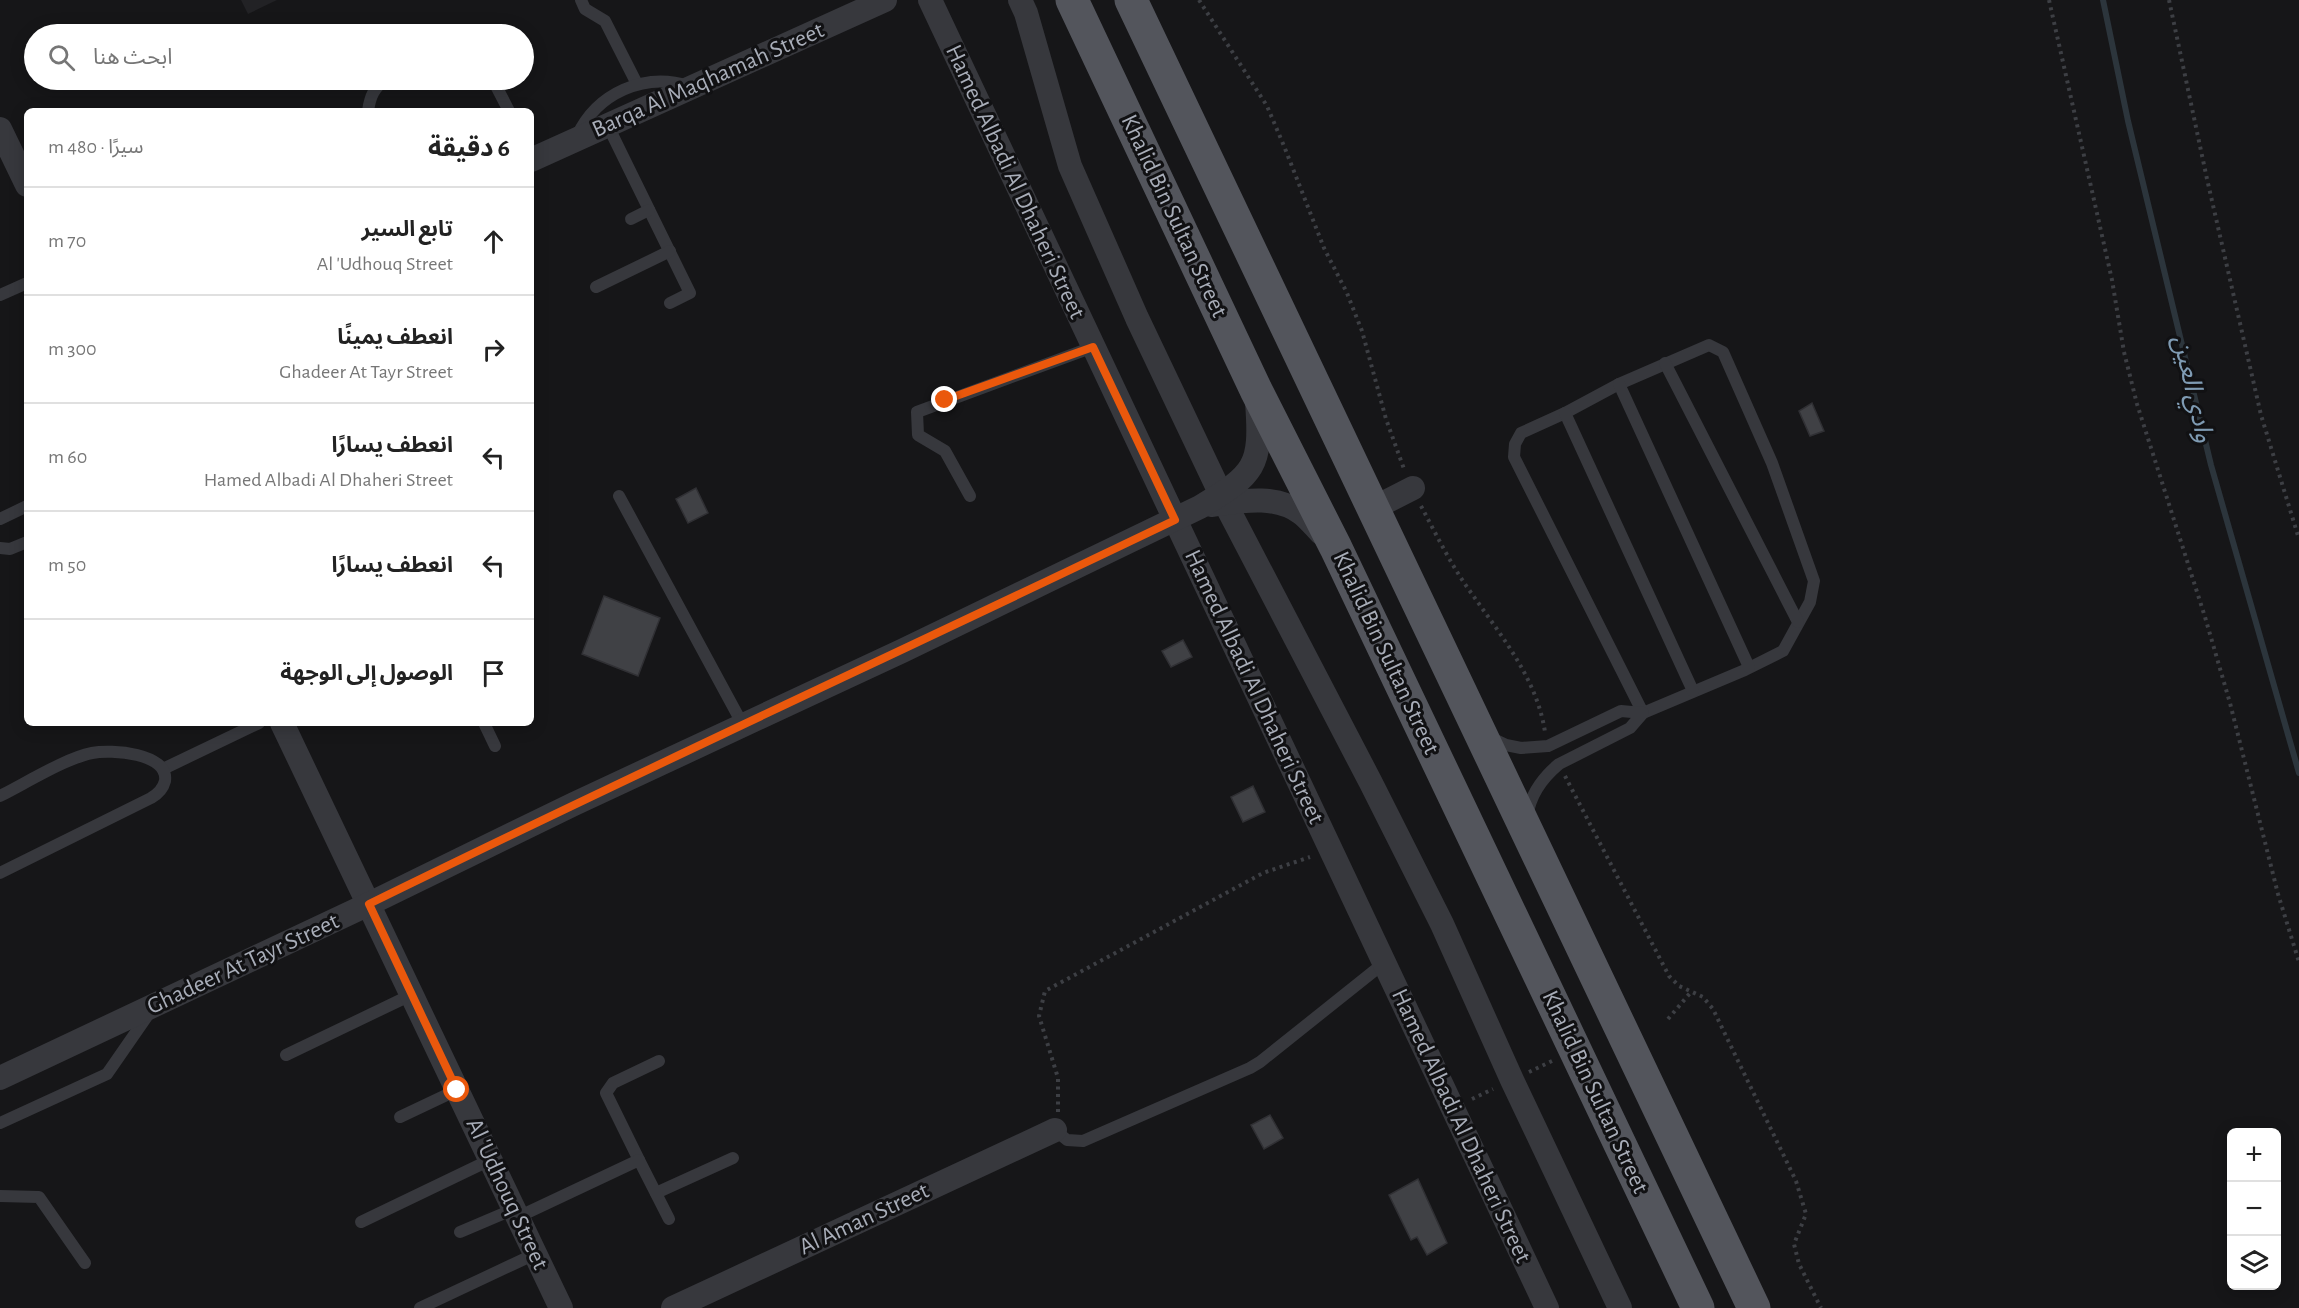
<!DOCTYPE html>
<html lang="ar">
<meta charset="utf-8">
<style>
:root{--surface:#fff;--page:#f2f2f2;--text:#222;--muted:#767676;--line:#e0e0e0}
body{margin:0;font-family:"Alegreya Sans","Noto Sans Arabic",sans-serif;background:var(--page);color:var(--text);direction:rtl}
.controls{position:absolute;right:18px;bottom:18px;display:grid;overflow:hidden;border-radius:9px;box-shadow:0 3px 15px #0003}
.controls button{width:54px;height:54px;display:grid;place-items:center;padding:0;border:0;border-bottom:2px solid var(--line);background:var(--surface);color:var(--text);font:30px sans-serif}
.stop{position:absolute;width:18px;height:18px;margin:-14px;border:4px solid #ea580c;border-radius:50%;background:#fff}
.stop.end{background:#ea580c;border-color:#fff;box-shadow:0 2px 6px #0008}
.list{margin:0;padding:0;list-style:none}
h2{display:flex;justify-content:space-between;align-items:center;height:78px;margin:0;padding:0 24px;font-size:26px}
h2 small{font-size:20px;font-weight:400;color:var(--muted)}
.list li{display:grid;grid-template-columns:39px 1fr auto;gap:18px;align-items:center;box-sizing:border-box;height:108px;padding:0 24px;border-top:2px solid var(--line)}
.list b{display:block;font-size:22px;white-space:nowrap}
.list p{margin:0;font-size:20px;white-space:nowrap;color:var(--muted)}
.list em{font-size:20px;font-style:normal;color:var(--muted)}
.icon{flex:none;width:33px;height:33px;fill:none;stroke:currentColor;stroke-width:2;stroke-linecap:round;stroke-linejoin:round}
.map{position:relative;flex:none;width:2299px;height:1308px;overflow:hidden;direction:ltr}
.search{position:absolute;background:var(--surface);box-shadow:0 3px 15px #0003;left:24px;top:24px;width:510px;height:66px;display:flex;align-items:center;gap:15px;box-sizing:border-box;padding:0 21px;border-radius:33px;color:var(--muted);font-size:22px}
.panel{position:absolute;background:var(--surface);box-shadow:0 3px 15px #0003;left:24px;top:108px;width:510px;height:618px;border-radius:9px;direction:rtl}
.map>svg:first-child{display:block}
.built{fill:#222225}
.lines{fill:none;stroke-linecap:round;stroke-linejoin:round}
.stream{stroke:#2c353c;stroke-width:6}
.building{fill:#404145;stroke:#303034;stroke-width:1.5}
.path{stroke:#3d3f44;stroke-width:4;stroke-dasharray:3 4.5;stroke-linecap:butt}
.lane{stroke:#37383d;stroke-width:12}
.street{stroke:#37383d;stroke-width:24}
.primary{stroke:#53555c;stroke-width:33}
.route{stroke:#ea580c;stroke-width:8}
.labels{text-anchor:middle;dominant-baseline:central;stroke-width:6;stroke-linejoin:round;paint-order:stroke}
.street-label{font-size:24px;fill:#a8adb8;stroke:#111113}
.water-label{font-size:26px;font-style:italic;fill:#7f9bb3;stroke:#111113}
</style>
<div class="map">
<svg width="2299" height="1308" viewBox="0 0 2299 1308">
<rect width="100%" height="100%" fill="#161618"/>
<path class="built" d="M241,0H277L248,14Z"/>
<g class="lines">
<path class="stream" d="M2103,0L2128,121L2211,465L2299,773"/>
</g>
<g class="building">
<path d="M1812,403L1824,431L1810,436L1799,411Z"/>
<path d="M696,488L708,513L688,523L676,499Z"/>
<path d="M604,596L660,618L638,676L582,654Z"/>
<path d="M1183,640L1192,657L1171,667L1162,651Z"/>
<path d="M1253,786L1265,812L1243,822L1231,797Z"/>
<path d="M1270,1115L1283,1138L1264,1149L1251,1125Z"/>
<path d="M1418,1179L1447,1243L1427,1255L1417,1237L1411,1240L1389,1195Z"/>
</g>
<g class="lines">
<g class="path">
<path d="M1199,0L1267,106L1284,146L1324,248L1347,293L1362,331L1386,419L1404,469"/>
<path d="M2049,0L2112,280L2124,352L2137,404L2205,617L2230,703L2278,894L2299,962"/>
<path d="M2169,0L2207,179L2261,415L2299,539"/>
<path d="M1421,506C1437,536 1452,567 1472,594C1502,637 1537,679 1545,732"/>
<path d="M1565,776L1669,976L1679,986L1703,997L1713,1009L1796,1181L1806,1214L1794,1244L1799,1264L1821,1308"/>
<path d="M1668,1019L1691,992"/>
<path d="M1529,1072L1552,1061"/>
<path d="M1472,1099L1493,1089"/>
<path d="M1058,1112V1078L1039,1016L1045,991L1263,873L1310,857"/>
</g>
<g class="lane">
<path d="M581,0L585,9L605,21L637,84"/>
<path d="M493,80L509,111"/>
<path d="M368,111C370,97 374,86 387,80"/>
<path d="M608,126L690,293L670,303"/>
<path d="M577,136C597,93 644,72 689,86"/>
<path d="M631,219L649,210"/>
<path d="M596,287L670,251"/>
<path d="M0,295L27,283"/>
<path d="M1709,345L1723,352L1772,463L1814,581L1810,602L1783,651L1745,670L1643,713L1514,457L1515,444L1521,433L1565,413L1619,384Z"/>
<path d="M1665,363L1798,622"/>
<path d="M1619,384L1749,667"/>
<path d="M1565,413L1693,691"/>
<path d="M619,496L743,725"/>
<path d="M970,496L945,451L918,435L917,412L1093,347"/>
<path d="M0,519L27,506"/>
<path d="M0,548L10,549L27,542"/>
<path d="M484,723L495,746"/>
<path d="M1489,737L1506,745L1521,748L1548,746L1621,711L1643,713L1630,728L1559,764C1542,778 1530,795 1527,817"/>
<path d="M163,769L259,723"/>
<path d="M0,796C26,783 66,758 92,753C111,749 169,753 165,781C163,789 158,794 151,798L0,873"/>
<path d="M286,1055L411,995"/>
<path d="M400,1117L457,1090"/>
<path d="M0,1123L107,1074L150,1012"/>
<path d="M1055,1130L1067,1140L1083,1141L1250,1068L1260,1062L1384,963"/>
<path d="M639,1160L606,1093L613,1083L659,1061"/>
<path d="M656,1193L733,1158"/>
<path d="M0,1196L39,1197L85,1263"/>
<path d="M518,1217L639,1160L669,1219"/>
<path d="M361,1222L490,1160"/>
<path d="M460,1232L514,1209"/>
<path d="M420,1308L535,1254"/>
</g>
<g class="street">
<path d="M930,0L1547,1308"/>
<path d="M1020,0L1026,13L1070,166L1137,318L1225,503L1371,783L1442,924L1512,1080L1620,1308"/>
<path d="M0,129L27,185"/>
<path d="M531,160L885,0"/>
<path d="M1211,505C1241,501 1275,494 1301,513C1308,518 1315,527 1321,533"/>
<path d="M1374,508L1413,488"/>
<path d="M282,723L561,1308"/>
<path d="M0,1078L369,904L574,804L902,651L1200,507C1255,474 1262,467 1257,402"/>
<path d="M673,1308L1055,1130"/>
</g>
<g class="primary">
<path d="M1072,0L1256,390L1336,548L1698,1308"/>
<path d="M1131,0L1754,1308"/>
</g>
</g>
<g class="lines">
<path class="route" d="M457,1090L369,904C636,773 906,649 1175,520L1093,347L945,400"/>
</g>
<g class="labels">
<g class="street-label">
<text transform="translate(708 80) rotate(-24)">Barqa Al Maqhamah Street</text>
<text transform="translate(1015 182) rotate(65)">Hamed Albadi Al Dhaheri Street</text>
<text transform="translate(1174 216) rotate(65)">Khalid Bin Sultan Street</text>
<text transform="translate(1386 653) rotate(65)">Khalid Bin Sultan Street</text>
<text transform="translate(1254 687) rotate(65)">Hamed Albadi Al Dhaheri Street</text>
<text transform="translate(243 964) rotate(-25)">Ghadeer At Tayr Street</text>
<text transform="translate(1595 1092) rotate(65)">Khalid Bin Sultan Street</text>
<text transform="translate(1461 1126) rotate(65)">Hamed Albadi Al Dhaheri Street</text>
<text transform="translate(507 1194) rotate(65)">Al 'Udhouq Street</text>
<text transform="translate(864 1219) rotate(-25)">Al Aman Street</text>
</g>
<g class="water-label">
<text transform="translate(2193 389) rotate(77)">وادي العين</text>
</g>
</g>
</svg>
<div class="controls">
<button>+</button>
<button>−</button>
<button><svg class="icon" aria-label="layers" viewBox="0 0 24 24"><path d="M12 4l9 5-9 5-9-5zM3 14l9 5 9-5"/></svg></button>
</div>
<div class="stop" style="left:457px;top:1090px"></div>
<div class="stop end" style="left:945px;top:400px"></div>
<div class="search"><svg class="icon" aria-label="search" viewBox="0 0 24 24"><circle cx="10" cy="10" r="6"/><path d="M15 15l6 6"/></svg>ابحث هنا</div>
<section class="panel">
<h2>6 دقيقة<small>سيرًا · 480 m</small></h2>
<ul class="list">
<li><svg class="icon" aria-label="ahead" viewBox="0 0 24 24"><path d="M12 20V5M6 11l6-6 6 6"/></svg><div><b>تابع السير</b><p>Al 'Udhouq Street</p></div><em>70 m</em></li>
<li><svg class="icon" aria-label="right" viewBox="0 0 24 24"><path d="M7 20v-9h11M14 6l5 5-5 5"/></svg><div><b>انعطف يمينًا</b><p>Ghadeer At Tayr Street</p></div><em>300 m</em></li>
<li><svg class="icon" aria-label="left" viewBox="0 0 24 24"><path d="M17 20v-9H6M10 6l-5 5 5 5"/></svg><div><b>انعطف يسارًا</b><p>Hamed Albadi Al Dhaheri Street</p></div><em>60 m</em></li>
<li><svg class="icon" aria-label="left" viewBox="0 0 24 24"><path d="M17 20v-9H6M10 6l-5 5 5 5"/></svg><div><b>انعطف يسارًا</b></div><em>50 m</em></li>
<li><svg class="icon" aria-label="arrive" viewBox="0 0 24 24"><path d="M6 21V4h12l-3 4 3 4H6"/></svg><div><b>الوصول إلى الوجهة</b></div></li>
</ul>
</section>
</div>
